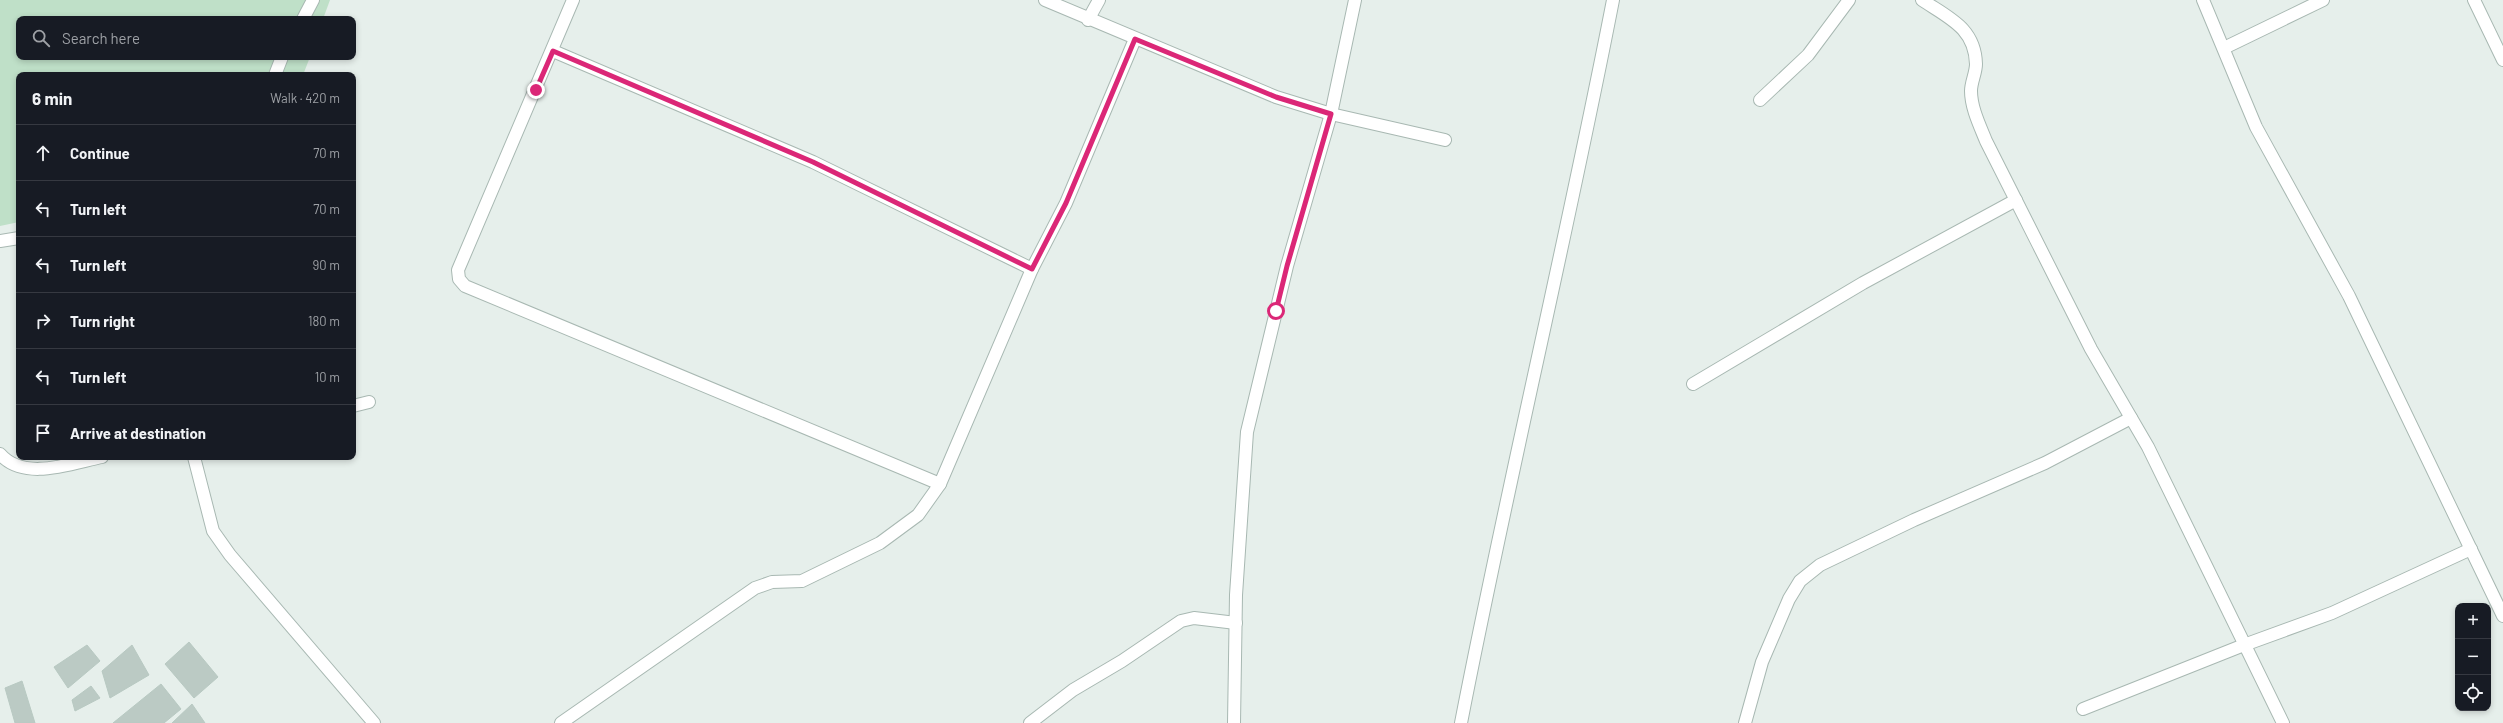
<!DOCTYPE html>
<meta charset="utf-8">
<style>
:root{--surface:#171b24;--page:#20242c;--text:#f1f3f6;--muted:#9ea1a6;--line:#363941}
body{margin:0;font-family:Barlow,sans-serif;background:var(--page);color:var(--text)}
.controls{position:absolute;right:12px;bottom:12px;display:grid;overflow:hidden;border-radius:8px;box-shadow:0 2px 6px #0003}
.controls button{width:36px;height:36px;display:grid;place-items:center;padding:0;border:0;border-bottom:1px solid var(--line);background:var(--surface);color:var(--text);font:20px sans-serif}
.stop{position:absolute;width:12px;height:12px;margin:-9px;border:3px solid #db2777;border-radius:50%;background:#fff}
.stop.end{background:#db2777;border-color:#fff;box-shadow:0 1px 4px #0008}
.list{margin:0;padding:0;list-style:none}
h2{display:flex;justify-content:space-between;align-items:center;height:52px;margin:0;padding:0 16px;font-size:17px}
h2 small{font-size:13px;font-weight:400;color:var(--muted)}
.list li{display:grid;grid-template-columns:26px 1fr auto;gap:12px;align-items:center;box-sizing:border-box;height:56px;padding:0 16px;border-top:1px solid var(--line)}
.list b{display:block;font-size:15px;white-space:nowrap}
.list em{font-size:13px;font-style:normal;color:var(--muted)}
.icon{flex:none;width:22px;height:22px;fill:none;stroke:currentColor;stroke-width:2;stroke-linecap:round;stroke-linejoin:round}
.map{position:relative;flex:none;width:2503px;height:723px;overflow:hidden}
.search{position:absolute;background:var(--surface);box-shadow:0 2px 6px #0003;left:16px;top:16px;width:340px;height:44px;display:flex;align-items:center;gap:10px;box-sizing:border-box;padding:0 14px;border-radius:8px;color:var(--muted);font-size:15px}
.panel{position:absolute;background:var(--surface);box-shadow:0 2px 6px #0003;left:16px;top:72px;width:340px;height:388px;border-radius:8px}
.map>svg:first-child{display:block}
.green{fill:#bfe0c8}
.building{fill:#bbcac4;stroke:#b8c9c2}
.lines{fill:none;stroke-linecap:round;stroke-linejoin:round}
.minor-casing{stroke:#a8b8b2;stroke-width:14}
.minor{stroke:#fff;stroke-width:12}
.route{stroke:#db2777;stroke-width:5}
</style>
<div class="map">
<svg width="2503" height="723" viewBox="0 0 2503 723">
<rect width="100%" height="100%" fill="#e6efeb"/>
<path class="green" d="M0,0H330L323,19H19V57H310L303,75H19V222L0,226Z"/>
<g class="building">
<path d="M189,642L218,677L194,698L165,664Z"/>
<path d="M87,645L100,661L68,688L54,667Z"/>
<path d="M132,645L149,675L110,698L102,671Z"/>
<path d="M22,681L35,723H15L5,688Z"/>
<path d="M161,684L181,709L164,723H113Z"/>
<path d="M91,686L100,698L75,711L72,700Z"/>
<path d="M192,704L205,723H172Z"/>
</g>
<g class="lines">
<g class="minor-casing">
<g id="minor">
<path d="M573,0L458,270L459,279L465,286L940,484L1032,269L1066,203L1135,39"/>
<path d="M1045,0L1276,97L1331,114L1445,140"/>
<path d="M1922,0C1949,18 1975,28 1976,64C1976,73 1971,82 1971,91C1971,108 1980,126 1986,141L2091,349L2148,447L2283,723"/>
<path d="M2203,0L2256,127L2349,296L2503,616"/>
<path d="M2474,0L2503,60"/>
<path d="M303,19L313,0"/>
<path d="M1088,20L1099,0"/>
<path d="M2224,48L2323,0"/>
<path d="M553,51L813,162L1032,269"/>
<path d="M275,75L282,57"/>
<path d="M1760,100L1808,55L1849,0"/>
<path d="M0,241L19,238"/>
<path d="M1693,384L1863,283L2016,200"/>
<path d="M353,406L369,402"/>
<path d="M0,454C24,482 72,463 102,457"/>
<path d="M194,457L213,531L230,555L374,723"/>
<path d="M2083,709L2244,645L2332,613L2471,549"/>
<path d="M561,723L755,588L772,582L802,581L880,543L918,515L940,484"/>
<path d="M1030,723L1073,690L1122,661L1181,621L1194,618L1236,623"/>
<path d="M1234,723L1236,595L1247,432L1287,266L1331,114L1355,0"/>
<path d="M1461,723C1508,481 1566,242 1613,0"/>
<path d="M1745,723L1762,662L1789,599L1800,581L1820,565L1914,520L2045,463L2131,418"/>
</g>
</g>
<use href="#minor" class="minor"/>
</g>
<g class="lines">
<path class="route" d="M536,90L553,51L813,162L1032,269L1066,203L1135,39L1276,97L1331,114L1287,266L1276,311"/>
</g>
</svg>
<div class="controls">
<button>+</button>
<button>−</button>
<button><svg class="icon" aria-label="locate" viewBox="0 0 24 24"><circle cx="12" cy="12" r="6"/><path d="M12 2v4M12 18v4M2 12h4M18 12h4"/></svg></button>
</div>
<div class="stop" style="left:1276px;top:311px"></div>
<div class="stop end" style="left:536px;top:90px"></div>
<div class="search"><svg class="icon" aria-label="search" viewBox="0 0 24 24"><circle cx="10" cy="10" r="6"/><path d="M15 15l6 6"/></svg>Search here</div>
<section class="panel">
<h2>6 min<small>Walk · 420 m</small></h2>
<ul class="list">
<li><svg class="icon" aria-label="ahead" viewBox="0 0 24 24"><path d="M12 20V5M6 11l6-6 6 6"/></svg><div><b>Continue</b></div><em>70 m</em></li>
<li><svg class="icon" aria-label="left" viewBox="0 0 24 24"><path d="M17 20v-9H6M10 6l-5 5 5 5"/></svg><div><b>Turn left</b></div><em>70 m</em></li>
<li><svg class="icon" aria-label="left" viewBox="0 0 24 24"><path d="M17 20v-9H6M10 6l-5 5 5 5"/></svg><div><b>Turn left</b></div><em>90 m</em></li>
<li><svg class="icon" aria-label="right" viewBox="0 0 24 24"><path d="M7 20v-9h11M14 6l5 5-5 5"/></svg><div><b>Turn right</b></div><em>180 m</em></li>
<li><svg class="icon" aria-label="left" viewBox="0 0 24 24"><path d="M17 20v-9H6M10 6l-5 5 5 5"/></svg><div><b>Turn left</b></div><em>10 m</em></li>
<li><svg class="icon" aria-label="arrive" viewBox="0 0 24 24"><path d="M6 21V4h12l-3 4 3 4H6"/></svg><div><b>Arrive at destination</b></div></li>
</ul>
</section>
</div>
